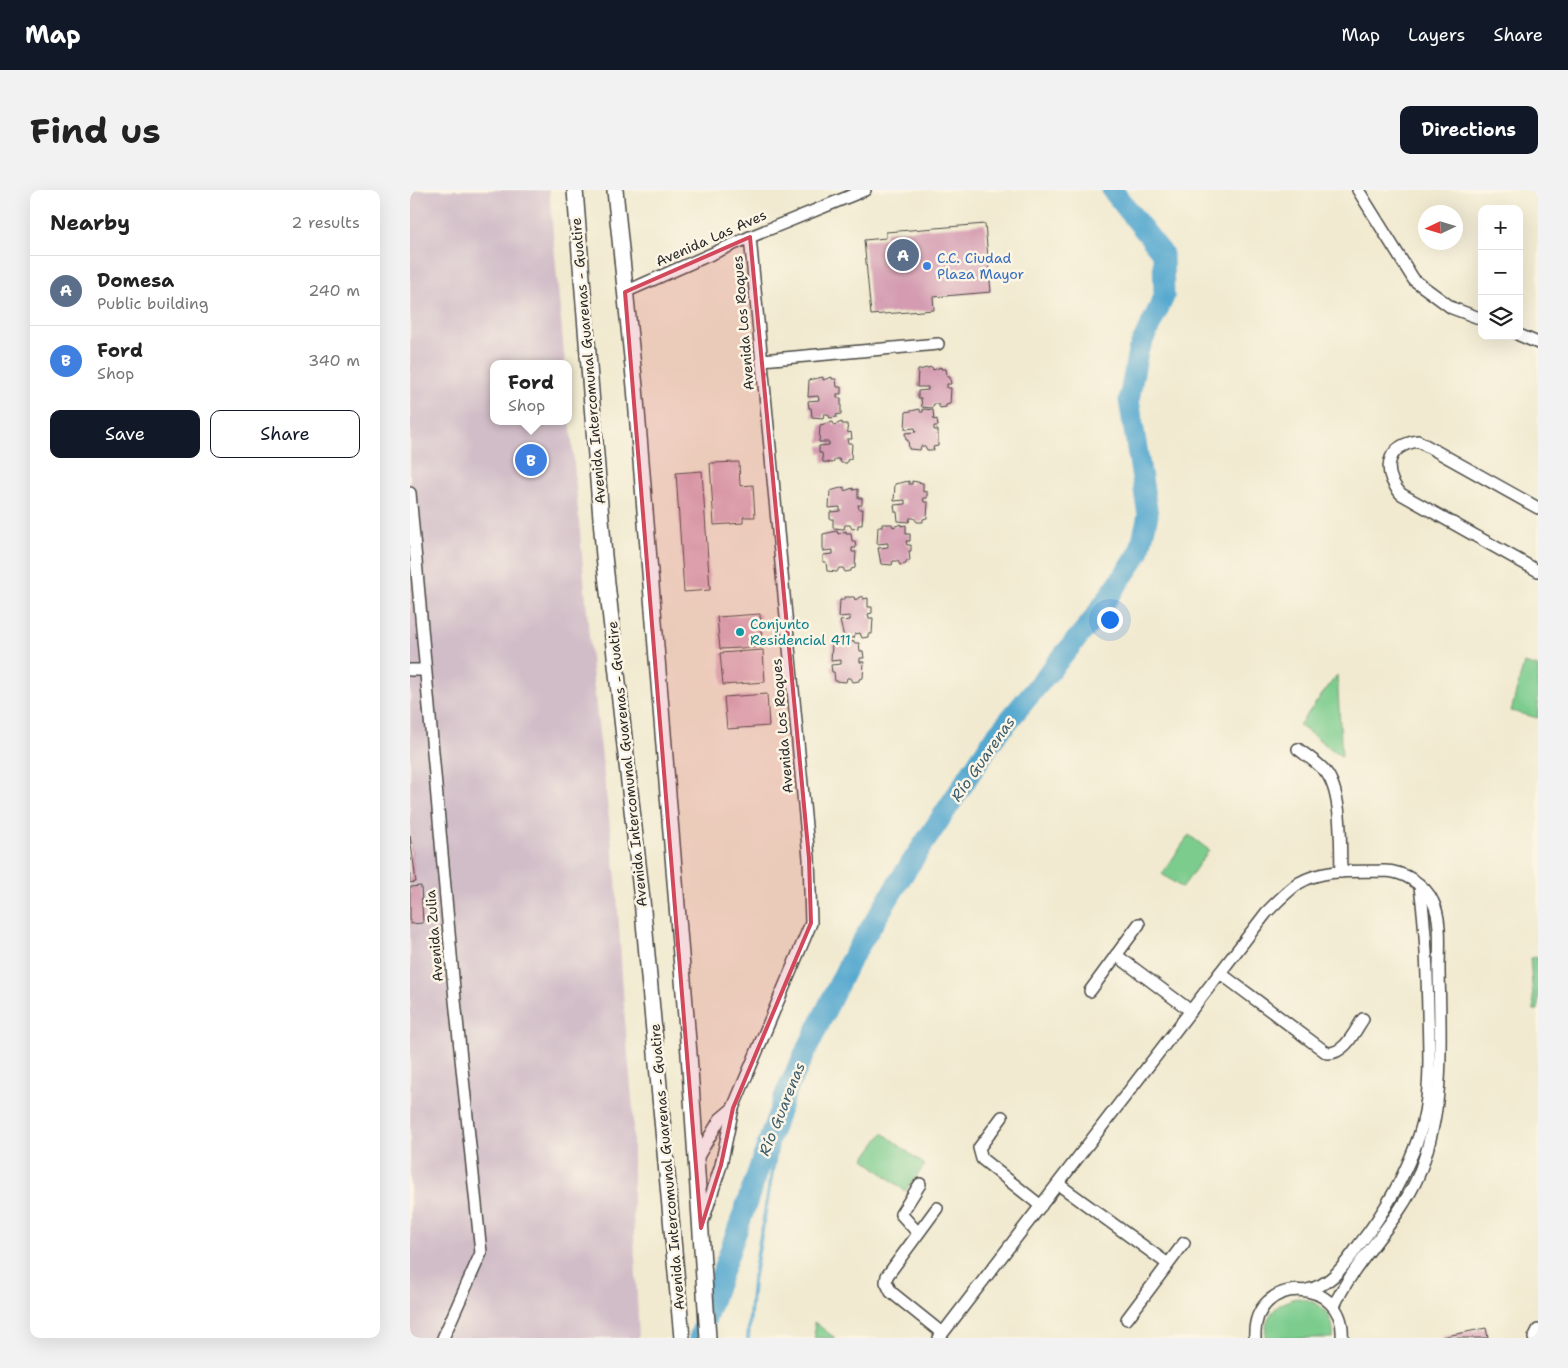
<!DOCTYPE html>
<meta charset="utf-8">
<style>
:root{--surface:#fff;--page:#f2f2f2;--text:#222;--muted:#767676;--line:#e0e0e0;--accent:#111827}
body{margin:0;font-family:"Shantell Sans",sans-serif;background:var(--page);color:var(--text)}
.controls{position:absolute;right:15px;top:15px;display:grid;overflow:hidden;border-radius:10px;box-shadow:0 5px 20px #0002}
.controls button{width:45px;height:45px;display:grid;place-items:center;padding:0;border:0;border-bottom:1px solid var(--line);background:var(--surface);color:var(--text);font:25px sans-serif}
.compass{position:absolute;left:1008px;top:15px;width:45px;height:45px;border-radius:50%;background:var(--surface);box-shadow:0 5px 20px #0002;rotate:266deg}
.you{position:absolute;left:699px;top:429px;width:18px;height:18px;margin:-12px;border:4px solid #fff;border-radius:50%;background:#1a73e8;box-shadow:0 0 0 8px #1a73e833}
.badge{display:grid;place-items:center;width:32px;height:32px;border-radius:50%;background:var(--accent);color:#fff;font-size:16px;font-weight:700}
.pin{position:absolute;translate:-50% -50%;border:2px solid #fff;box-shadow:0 1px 5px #0006}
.popup{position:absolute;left:80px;top:170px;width:82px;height:65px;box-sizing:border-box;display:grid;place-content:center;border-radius:10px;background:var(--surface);filter:drop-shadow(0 1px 4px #0005);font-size:16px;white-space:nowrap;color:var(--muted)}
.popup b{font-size:19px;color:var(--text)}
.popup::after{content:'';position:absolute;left:50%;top:100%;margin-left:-10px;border:10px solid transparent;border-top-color:var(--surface)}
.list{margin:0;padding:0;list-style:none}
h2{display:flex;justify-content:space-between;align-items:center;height:65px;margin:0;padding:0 20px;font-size:21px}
h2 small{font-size:16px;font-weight:400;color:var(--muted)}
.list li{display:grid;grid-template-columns:32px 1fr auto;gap:15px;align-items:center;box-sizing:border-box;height:70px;padding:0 20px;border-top:1px solid var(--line)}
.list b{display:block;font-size:19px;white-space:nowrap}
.list p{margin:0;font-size:16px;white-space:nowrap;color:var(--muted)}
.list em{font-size:16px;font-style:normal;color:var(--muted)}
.actions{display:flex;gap:10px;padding:15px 20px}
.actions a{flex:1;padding:11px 0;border:1px solid var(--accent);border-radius:10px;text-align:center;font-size:18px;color:var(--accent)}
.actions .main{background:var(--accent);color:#fff}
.icon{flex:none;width:28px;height:28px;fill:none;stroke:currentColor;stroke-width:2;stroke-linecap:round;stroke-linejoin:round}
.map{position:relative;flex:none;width:1128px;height:1148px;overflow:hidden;border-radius:10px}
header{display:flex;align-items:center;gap:30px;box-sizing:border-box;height:70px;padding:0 25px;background:var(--accent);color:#fff}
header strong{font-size:24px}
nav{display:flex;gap:28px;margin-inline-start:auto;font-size:18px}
.intro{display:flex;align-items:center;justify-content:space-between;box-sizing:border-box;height:120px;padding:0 30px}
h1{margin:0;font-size:35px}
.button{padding:12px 22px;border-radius:10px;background:var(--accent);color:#fff;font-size:18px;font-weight:700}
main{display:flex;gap:30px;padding:0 30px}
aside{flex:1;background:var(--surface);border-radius:10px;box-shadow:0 5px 20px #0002}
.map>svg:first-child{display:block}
.industrial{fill:#d1bdc8}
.green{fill:#7ccc8d;stroke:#547c5c}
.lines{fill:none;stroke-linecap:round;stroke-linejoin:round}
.stream{stroke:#54a8cf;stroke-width:4}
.river{stroke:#54a8cf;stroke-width:21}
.building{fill:#d49bb1}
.street-casing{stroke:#494844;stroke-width:14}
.secondary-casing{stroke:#494844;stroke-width:18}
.street{stroke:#fff;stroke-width:11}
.secondary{stroke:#fff;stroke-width:15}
.marked{fill:#d1495b;fill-opacity:0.2;stroke:#d1495b;stroke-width:4;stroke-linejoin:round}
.shop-dot{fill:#3f7fe0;stroke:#fcf5e5;stroke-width:2}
.culture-dot{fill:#0f9aa8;stroke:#fcf5e5;stroke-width:2}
.labels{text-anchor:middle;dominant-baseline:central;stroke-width:5;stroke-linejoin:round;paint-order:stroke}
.street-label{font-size:14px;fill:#2b2b2b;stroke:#fcf5e5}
.shop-label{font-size:14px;fill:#366cbe;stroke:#fcf5e5;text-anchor:start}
.culture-label{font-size:14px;fill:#0d838f;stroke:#fcf5e5;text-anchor:start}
.water-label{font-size:15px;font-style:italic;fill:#3b5d6d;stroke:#fcf5e5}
</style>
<header>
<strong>Map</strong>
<nav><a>Map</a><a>Layers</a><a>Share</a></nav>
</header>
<div class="intro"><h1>Find us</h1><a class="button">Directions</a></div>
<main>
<aside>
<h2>Nearby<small>2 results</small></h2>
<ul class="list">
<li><span class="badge" style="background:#5c6f8a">A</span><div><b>Domesa</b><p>Public building</p></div><em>240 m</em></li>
<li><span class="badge" style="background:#3f7fe0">B</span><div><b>Ford</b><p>Shop</p></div><em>340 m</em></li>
</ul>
<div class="actions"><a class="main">Save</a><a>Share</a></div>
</aside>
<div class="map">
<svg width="1128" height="1148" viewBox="0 0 1128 1148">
<rect width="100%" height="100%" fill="#fcf5e5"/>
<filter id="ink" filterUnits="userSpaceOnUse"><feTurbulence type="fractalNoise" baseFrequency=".02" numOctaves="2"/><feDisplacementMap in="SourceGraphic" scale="10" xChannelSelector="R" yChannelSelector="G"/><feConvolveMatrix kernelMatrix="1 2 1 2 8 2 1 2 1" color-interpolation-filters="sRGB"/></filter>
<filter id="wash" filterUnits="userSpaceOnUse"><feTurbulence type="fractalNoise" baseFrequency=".0096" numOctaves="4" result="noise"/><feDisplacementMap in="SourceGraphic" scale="20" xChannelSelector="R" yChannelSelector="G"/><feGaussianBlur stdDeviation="1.12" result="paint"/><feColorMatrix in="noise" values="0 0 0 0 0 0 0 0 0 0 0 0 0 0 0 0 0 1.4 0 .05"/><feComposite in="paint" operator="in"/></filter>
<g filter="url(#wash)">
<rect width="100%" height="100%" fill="#f1ead0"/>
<path class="industrial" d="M0,0H139L155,174H84V231H158L159,217L183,490L206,689L215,832L223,919V1024L229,1148H0Z"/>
<g class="green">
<path d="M1114,473L1128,477V528L1101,521Z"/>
<path d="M927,485L932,567L889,535Z"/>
<path d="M779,645L799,660L772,698L752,684Z"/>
<path d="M1128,767V820H1124L1120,768Z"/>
<path d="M473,943L515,975L495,1001L454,969Z"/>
<path d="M887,1108C910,1110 925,1125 923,1148H855C855,1126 865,1113 887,1108Z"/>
<path d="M404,1132L425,1148H405Z"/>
</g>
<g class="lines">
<path class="stream" d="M338,1148L343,1091L376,902"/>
<path class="river" d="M289,1148L376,902L440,771L491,688L584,548L681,432L729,363L738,325L719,210L728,161L754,107L753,64L702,0"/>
</g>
<g id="blocks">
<g class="building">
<path d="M575,34L581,102L523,107L524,120L461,125L454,50L476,48V42Z"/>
<path d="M522,177L523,180L531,177V179H536L537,187H540L541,194H537V198H541L540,214L536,215V217L530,218L528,214H524L522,218L512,217L511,208H508V201L518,200V197H507L508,180Z"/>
<path d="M413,187V190L422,187V189H426L427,197H431V204H427V208H431V224L426,225L427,227L420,228L418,224H414L413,228L402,227L401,218H399L398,211L409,210L408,206L398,207L399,190Z"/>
<path d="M510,219V222H513V219L523,220L524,230L527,229L528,236H524V240H528V256L523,257L524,260H517L515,256H511L510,260L499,259L498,250H496L495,243L506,242L505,238L495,239L496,222Z"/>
<path d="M423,232L424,235L432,232V234H437L438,243L441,242L442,249H437L438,253H442L441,269L437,270V273H431L429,269H425L423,273L413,272L412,263H409V256L419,255V252H409L410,235Z"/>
<path d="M329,272L330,296L343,295L345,327H333V333L304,335L300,273Z"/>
<path d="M292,281L300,400L274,402L266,283Z"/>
<path d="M499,291V294H502V291L513,293V302L517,301V308H513L514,312H518L517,328L513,329V332H507L504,328H500L499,332L488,331L487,322H485L484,315L495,314V310L484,311L485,294Z"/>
<path d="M434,297V301L443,298V300L448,299V308H452V315H448L449,319H453L452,335H448V338L442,339L440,335H435L434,339L423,338V329H420V322L430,321V317L419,318L420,301Z"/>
<path d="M472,334H482L483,337L491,334V336L496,335V344H500V351H496L497,355H501V361H499L500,371H496V374L490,375L488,371H483L482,375L471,374L468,358L478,357V353L467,354L468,337H472Z"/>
<path d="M427,341L428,344L436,341V343H441L442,351H445L446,358H442V362H446L445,378L441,379V381L435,382L433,378H429L427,382L417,381L416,372H413V365L423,364V360L413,361V344Z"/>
<path d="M453,406V409L458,408V417H462V423L458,424L459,428H463L462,444H458V447L452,448L450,443L445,444L444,448L434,447L430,431L440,430V426L429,427L430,410H434V407H444L445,410Z"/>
<path d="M350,424L352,457L310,459L307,427Z"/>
<path d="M436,451V454L444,451V453H449L450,461H453L454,468H450V472H454L453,488L449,489V491L443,492L441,488H437L436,492L425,491L424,482H422L421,475L431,474V470L421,471L422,454Z"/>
<path d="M353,460L355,492L313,495L310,463Z"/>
<path d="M357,504L359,536L317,539L314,507Z"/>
<path d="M0,645L6,692L0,693Z"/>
<path d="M11,696L13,733L0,734V697Z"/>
<path d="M1076,1138L1078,1148H1032V1147Z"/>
</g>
</g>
</g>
<g filter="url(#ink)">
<use href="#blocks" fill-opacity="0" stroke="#494844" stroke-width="1"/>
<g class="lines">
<g class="street-casing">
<g id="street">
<path d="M948,0L1004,90L1042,118L1072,129"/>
<path d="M215,102L340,47L455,0"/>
<path d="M1109,145L1128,153"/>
<path d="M352,170L528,154"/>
<path d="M0,303L45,810L71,1063L33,1148"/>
<path d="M1128,318L1008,251C975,256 972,282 991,304L1128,381"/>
<path d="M0,480H15"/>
<path d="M888,559C897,566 908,573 915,581C933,602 930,655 931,682"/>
<path d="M706,765L781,821"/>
<path d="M810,783L917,863C935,864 944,842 953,829"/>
<path d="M680,801L729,734"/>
<path d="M592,927L569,958L572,969L631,1016"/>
<path d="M286,970L310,929L323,918"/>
<path d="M648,994L758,1074"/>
<path d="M527,1018L477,1086L476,1092L481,1102L532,1143"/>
<path d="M292,1034L311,975L323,918L401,733L399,668L340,47"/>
<path d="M508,1043L491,1024L510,994"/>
<path d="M897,1100C922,1095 934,1075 949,1055C975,1022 995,986 1009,946C1022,907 1019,862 1018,822C1017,780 1016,739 1010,697"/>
<path d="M717,1129L774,1053"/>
<path d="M529,1148L856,723C866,713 877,701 889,693C914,678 947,682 974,681C993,681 1015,694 1023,712C1032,730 1029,759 1029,779C1030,851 1036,915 1009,984C988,1034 946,1068 924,1116"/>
<path d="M845,1148C841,1083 937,1086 932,1148"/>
<path d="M1124,1148L1128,1140"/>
</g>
</g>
<g class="secondary-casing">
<g id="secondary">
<path d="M165,0L194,366L232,710L272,1148"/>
<path d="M205,0L225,197L279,864L298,1148"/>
</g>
</g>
<use href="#street" class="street"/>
<use href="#secondary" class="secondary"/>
</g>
</g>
<path class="marked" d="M340,47L399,668L401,733L323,918L311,975L291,1038L215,102Z"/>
<circle class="shop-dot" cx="517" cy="76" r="5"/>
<circle class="culture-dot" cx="330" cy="442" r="5"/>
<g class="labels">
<g class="street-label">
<text transform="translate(301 48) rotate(-24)">Avenida Las Aves</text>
<text transform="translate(333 133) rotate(-95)">Avenida Los Roques</text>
<text transform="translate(178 171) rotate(-95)">Avenida Intercomunal Guarenas - Guatire</text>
<text transform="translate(372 536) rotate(-95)">Avenida Los Roques</text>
<text transform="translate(217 574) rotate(-96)">Avenida Intercomunal Guarenas - Guatire</text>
<text transform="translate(24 746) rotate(-95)">Avenida Zulia</text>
<text transform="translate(257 977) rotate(-95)">Avenida Intercomunal Guarenas - Guatire</text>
</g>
<g class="shop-label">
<text x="527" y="68">C.C. Ciudad<tspan x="527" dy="16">Plaza Mayor</tspan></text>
</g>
<g class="culture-label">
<text x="340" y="434">Conjunto<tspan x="340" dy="16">Residencial 411</tspan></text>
</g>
<g class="water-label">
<text transform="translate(573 569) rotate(-55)">Río Guarenas</text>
<text transform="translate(372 919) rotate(-68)">Río Guarenas</text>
</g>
</g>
</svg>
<div class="controls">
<button>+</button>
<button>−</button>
<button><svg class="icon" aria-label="layers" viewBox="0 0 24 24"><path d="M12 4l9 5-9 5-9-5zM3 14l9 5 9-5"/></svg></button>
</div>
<svg class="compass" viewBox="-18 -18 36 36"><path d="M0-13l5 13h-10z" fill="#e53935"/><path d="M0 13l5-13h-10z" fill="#767676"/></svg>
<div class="you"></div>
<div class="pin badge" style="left:493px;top:65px;background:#5c6f8a">A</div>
<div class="pin badge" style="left:121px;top:270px;background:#3f7fe0">B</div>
<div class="popup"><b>Ford</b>Shop</div>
</div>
</main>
